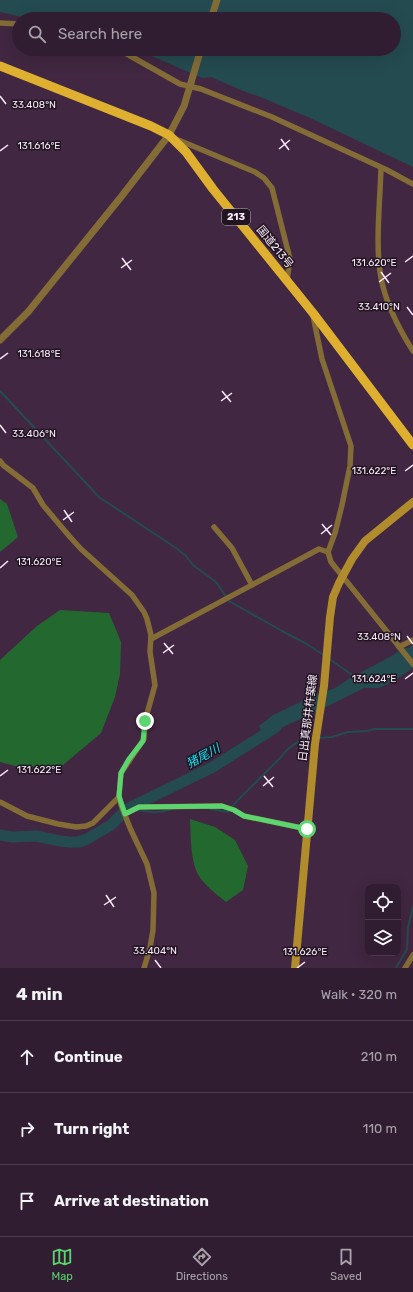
<!DOCTYPE html>
<meta charset="utf-8">
<style>
:root{--surface:#311d31;--page:#3d2a3d;--text:#f1f3f6;--muted:#a8a2ab;--line:#4c3b4d;--accent:#5bd56e}
body{margin:0;font-family:Rubik,"Noto Sans JP",sans-serif;background:var(--page);color:var(--text)}
.controls{position:absolute;right:12px;bottom:12px;display:grid;overflow:hidden;border-radius:8px;box-shadow:0 4px 16px #0002}
.controls button{width:36px;height:36px;display:grid;place-items:center;padding:0;border:0;border-bottom:1px solid var(--line);background:var(--surface);color:var(--text);font:20px sans-serif}
.stop{position:absolute;width:12px;height:12px;margin:-9px;border:3px solid #5bd56e;border-radius:50%;background:#fff}
.stop.end{background:#5bd56e;border-color:#fff;box-shadow:0 1px 4px #0008}
.list{margin:0;padding:0;list-style:none}
h2{display:flex;justify-content:space-between;align-items:center;height:52px;margin:0;padding:0 16px;font-size:17px}
h2 small{font-size:13px;font-weight:400;color:var(--muted)}
.list li{display:grid;grid-template-columns:26px 1fr auto;gap:12px;align-items:center;box-sizing:border-box;height:72px;padding:0 16px;border-top:1px solid var(--line)}
.list b{display:block;font-size:15px;white-space:nowrap}
.list em{font-size:13px;font-style:normal;color:var(--muted)}
.icon{flex:none;width:22px;height:22px;fill:none;stroke:currentColor;stroke-width:2;stroke-linecap:round;stroke-linejoin:round}
.map{position:relative;flex:none;width:413px;height:968px;overflow:hidden}
.search{position:absolute;background:var(--surface);box-shadow:0 4px 16px #0002;left:12px;right:12px;top:12px;height:44px;display:flex;align-items:center;gap:10px;box-sizing:border-box;padding:0 14px;border-radius:22px;color:var(--muted);font-size:15px}
.sheet{height:268px;background:var(--surface)}
nav{display:flex;justify-content:space-around;align-items:center;box-sizing:border-box;height:56px;border-top:1px solid var(--line);background:var(--surface);font-size:11px;color:var(--muted)}
nav a{display:grid;justify-items:center;gap:2px}
nav .on{color:var(--accent)}
.map>svg:first-child{display:block}
.forest{fill:#23692f}
.water{fill:#244b50}
.lines{fill:none;stroke-linecap:round;stroke-linejoin:round}
.stream{stroke:#244b50;stroke-width:2}
.river{stroke:#244b50;stroke-width:11}
.minor{stroke:#836c36;stroke-width:5.5}
.tertiary{stroke:#836c36;stroke-width:7}
.secondary{stroke:#b18c2c;stroke-width:8}
.trunk{stroke:#dfb030;stroke-width:9}
.route{stroke:#5bd56e;stroke-width:5}
.ticks{fill:none;stroke:#faeafa;stroke-width:1.5}
.labels{text-anchor:middle;dominant-baseline:central;stroke-width:3;stroke-linejoin:round;paint-order:stroke}
.shield{fill:#211521;stroke:#b9aab9;stroke-width:1}
.shield-label{font-size:10px;font-weight:bold;fill:#faeafa}
.street-label{font-size:11px;fill:#faeafa;stroke:#211521}
.water-label{font-size:12px;font-style:italic;fill:#0de5fa;stroke:#211521}
.ticks-label{font-size:10px;text-anchor:middle;fill:#faeafa;stroke:#211521;stroke-width:3;stroke-linejoin:round;paint-order:stroke}
</style>
<div class="map">
<svg width="413" height="968" viewBox="0 0 413 968">
<rect width="100%" height="100%" fill="#412741"/>
<g class="forest">
<path d="M0,499L7,504L18,537L0,552Z"/>
<path d="M60,610L109,613L121,642L120,674L115,697L101,733L63,765L19,767L0,762V660L37,626Z"/>
<path d="M190,819L215,827L235,840L248,866L243,890L226,902C216,894 200,882 196,870C190,853 191,836 190,819Z"/>
</g>
<g class="water">
<path d="M0,0H413V167L310,118L263,98L243,91L211,77L202,78L136,49H394V19H31L0,12Z"/>
<path d="M413,645V668L394,681L379,688H364L312,714L285,726L265,738L259,726L273,715L313,696L335,688L350,678L388,658L404,648H408Z"/>
</g>
<g class="lines">
<g class="stream">
<path d="M0,391L99,497L176,548L186,556L193,565L216,582L229,601L282,631L305,643L324,655"/>
<path d="M328,658L355,677"/>
<path d="M318,738L332,737L348,732L367,731L374,729H413"/>
<path d="M210,809L228,812L236,802L281,757C289,746 299,739 314,738"/>
<path d="M138,810C151,813 160,813 172,809"/>
<path d="M396,968L407,949L408,927L413,907"/>
</g>
<path class="river" d="M0,835L12,837L36,836L60,841L70,842H79L87,839L111,825L127,809L213,767L276,727"/>
<g class="minor">
<path d="M0,23L19,24"/>
<path d="M118,49L180,84L201,89L272,117L387,170L413,184"/>
<path d="M176,139L255,172L264,178L272,188L290,259L287,281"/>
<path d="M381,168C380,202 375,246 381,278C386,304 399,329 413,351"/>
<path d="M313,316L322,359L351,446L350,466L342,505L335,533L328,552L331,562L413,664"/>
<path d="M0,461L3,465L33,488L43,505L70,537L81,549L132,595L144,612L147,619L151,635L150,652L155,685L145,721L144,739L121,773L119,796L121,805L130,828L147,864L154,893L153,930L150,948L144,968"/>
<path d="M214,527L232,548L252,585"/>
<path d="M151,639L319,549L328,552"/>
<path d="M399,647L413,640"/>
<path d="M0,802L27,816L58,824L76,827L86,826L93,823L119,797"/>
<path d="M125,814L139,807L222,806L234,810L244,816L307,829"/>
<path d="M405,968L413,955"/>
</g>
<g class="tertiary">
<path d="M211,19L217,0"/>
<path d="M0,340L28,312L121,197L169,135L184,106L201,49"/>
</g>
<path class="secondary" d="M295,968L315,744L324,686L330,617L333,597L339,583L352,559L365,541L413,502"/>
<path class="trunk" d="M0,66L151,126L169,135L186,152L213,189L313,313L413,445"/>
</g>
<g class="lines">
<path class="route" d="M145,721L143,741L129,759L121,773L119,796L125,814L139,807L222,806L234,810L244,816L307,829"/>
</g>
<path class="ticks" d="M0,96L6,104M281,139L289,150M279,149L290,140M0,151L8,145M122,258L131,270M405,262L413,256M121,268L132,260M381,272L389,283M379,282L391,273M407,307L413,315M0,359L8,353M222,391L231,402M221,401L232,393M0,425L6,433M405,471L413,465M64,510L72,522M63,520L74,512M322,524L331,535M321,534L332,525M0,568L8,561M407,636L413,644M164,643L173,654M163,653L174,645M405,679L413,673M0,776L8,770M264,776L273,787M263,786L274,777M106,895L114,907M104,905L116,897M155,960L161,968M297,968L305,962"/>
<g class="labels">
<rect class="shield" x="222" y="209" width="28" height="16" rx="3"/>
<g class="shield-label">
<text x="236" y="217">213</text>
</g>
<g class="street-label">
<text transform="translate(275 247) rotate(51)">国道213号</text>
<text transform="translate(308 718) rotate(-83)">日出真那井杵築線</text>
</g>
<g class="water-label">
<text transform="translate(203 756) rotate(-29)">猪尾川</text>
</g>
</g>
<g class="ticks-label">
<text x="34" y="108">33.408°N</text>
<text x="39" y="149">131.616°E</text>
<text x="374" y="266">131.620°E</text>
<text x="379" y="310">33.410°N</text>
<text x="39" y="357">131.618°E</text>
<text x="34" y="437">33.406°N</text>
<text x="374" y="474">131.622°E</text>
<text x="39" y="565">131.620°E</text>
<text x="379" y="640">33.408°N</text>
<text x="374" y="682">131.624°E</text>
<text x="39" y="773">131.622°E</text>
<text x="155" y="954">33.404°N</text>
<text x="305" y="955">131.626°E</text>
</g>
</svg>
<div class="controls">
<button><svg class="icon" aria-label="locate" viewBox="0 0 24 24"><circle cx="12" cy="12" r="6"/><path d="M12 2v4M12 18v4M2 12h4M18 12h4"/></svg></button>
<button><svg class="icon" aria-label="layers" viewBox="0 0 24 24"><path d="M12 4l9 5-9 5-9-5zM3 14l9 5 9-5"/></svg></button>
</div>
<div class="stop" style="left:307px;top:829px"></div>
<div class="stop end" style="left:145px;top:721px"></div>
<div class="search"><svg class="icon" aria-label="search" viewBox="0 0 24 24"><circle cx="10" cy="10" r="6"/><path d="M15 15l6 6"/></svg>Search here</div>
</div>
<section class="sheet">
<h2>4 min<small>Walk · 320 m</small></h2>
<ul class="list">
<li><svg class="icon" aria-label="ahead" viewBox="0 0 24 24"><path d="M12 20V5M6 11l6-6 6 6"/></svg><div><b>Continue</b></div><em>210 m</em></li>
<li><svg class="icon" aria-label="right" viewBox="0 0 24 24"><path d="M7 20v-9h11M14 6l5 5-5 5"/></svg><div><b>Turn right</b></div><em>110 m</em></li>
<li><svg class="icon" aria-label="arrive" viewBox="0 0 24 24"><path d="M6 21V4h12l-3 4 3 4H6"/></svg><div><b>Arrive at destination</b></div></li>
</ul>
</section>
<nav>
<a class="on"><svg class="icon" aria-label="map" viewBox="0 0 24 24"><path d="M3 6l6-2 6 2 6-2v14l-6 2-6-2-6 2zM9 4v14M15 6v14"/></svg>Map</a>
<a><svg class="icon" aria-label="directions" viewBox="0 0 24 24"><path d="M12 3l9 9-9 9-9-9zM9 14v-3h6M13 9l2 2-2 2"/></svg>Directions</a>
<a><svg class="icon" aria-label="saved" viewBox="0 0 24 24"><path d="M7 4h10v16l-5-4-5 4z"/></svg>Saved</a>
</nav>
